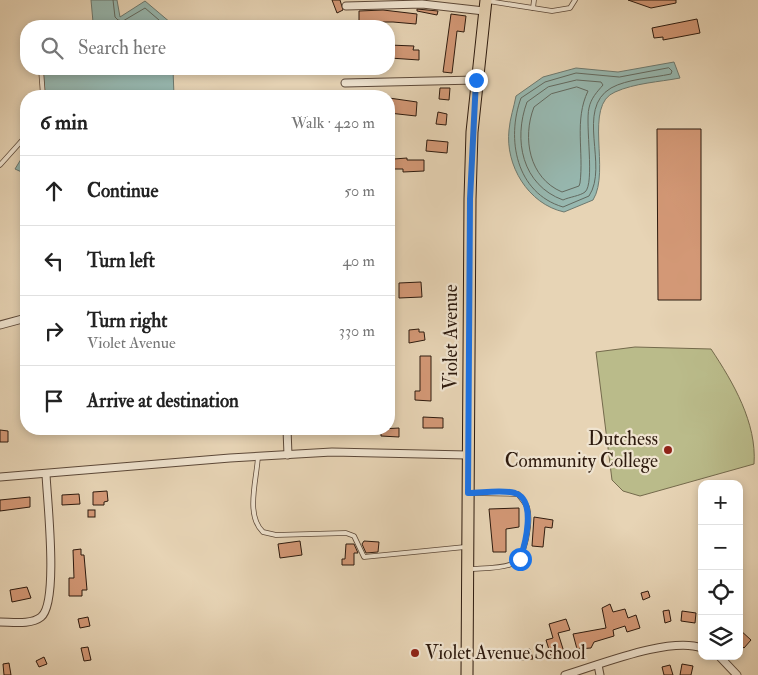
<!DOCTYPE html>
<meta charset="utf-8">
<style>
:root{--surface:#fff;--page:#f6f6f6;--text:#222;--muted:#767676;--line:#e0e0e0}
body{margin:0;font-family:"IM FELL Double Pica",serif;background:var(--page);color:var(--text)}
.controls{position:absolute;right:15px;bottom:15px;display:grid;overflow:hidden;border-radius:10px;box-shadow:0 2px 8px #0003}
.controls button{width:45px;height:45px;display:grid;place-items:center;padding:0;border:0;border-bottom:1px solid var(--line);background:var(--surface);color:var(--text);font:25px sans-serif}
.stop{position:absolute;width:15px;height:15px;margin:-11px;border:4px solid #1a73e8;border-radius:50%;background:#fff}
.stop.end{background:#1a73e8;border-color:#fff;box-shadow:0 1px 5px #0008}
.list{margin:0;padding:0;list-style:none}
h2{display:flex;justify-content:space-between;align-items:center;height:65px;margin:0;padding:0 20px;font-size:21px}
h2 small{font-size:16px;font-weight:400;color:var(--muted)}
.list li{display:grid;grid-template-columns:32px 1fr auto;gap:15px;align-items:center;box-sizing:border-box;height:70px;padding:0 20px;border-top:1px solid var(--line)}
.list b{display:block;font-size:19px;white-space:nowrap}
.list p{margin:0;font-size:16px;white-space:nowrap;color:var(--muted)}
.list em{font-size:16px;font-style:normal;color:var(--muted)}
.icon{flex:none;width:28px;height:28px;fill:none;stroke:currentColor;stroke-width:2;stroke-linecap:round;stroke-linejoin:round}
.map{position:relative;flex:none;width:758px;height:675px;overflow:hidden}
.search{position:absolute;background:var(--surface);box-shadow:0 2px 8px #0003;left:20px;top:20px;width:375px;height:55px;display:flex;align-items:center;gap:12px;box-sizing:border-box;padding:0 18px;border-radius:20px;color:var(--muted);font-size:19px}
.panel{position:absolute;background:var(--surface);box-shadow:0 2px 8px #0003;left:20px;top:90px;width:375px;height:345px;border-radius:20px}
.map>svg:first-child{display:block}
.green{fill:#babb8a;stroke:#746a4c}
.water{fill:#97b8b0;stroke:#6d796f}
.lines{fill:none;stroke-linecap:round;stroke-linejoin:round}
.shore{stroke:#62695f;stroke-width:1}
.building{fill:#d39876;stroke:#2d1a0e}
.service-casing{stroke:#5c4838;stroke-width:5.5}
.minor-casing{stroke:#5c4838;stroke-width:9}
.primary-casing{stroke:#2d1a0e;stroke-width:13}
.service{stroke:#efe3cf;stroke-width:4}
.minor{stroke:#efe3cf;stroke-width:7}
.primary{stroke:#e7d4b5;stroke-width:11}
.route{stroke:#1a73e8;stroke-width:6}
.poi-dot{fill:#8f2418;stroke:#efe3cf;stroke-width:2}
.labels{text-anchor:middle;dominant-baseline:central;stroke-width:4.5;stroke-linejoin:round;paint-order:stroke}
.street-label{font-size:19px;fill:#2d1a0e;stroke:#efe3cf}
.poi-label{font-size:19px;fill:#2d1a0e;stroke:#efe3cf;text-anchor:end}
</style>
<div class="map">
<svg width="758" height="675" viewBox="0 0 758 675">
<rect width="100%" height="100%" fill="#e7d4b5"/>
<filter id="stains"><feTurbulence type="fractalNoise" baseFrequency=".004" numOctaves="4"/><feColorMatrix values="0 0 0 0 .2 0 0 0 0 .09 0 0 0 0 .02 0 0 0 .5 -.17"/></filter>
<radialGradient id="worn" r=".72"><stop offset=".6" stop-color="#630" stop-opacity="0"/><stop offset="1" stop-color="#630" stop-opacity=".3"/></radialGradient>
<path class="green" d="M635,347L711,349C733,382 757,423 754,464L640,496L623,491L612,480L596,352Z"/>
<g class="water">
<path d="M91,0H117L120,17L145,1L171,23V26H69L93,22Z"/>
<path d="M674,62L680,78C659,82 635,83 615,92C583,105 611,171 593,200L564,212C528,204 505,165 509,130C510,118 514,107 516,96L543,77L576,68L618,72Z"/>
<path d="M42,69H173L174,96H45Z"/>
<path d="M26,151V174L15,169Z"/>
</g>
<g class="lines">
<g class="shore">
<path d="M113,0L115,17L118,20L123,21L145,8L166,26"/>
<path d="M669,68L672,71L671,74C652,78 627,79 611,88C575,109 609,166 589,196L563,207C516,193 506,139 521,98L545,82L576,73L619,77Z"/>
<path d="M577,80L601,82L603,85C597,92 591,98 589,108C585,124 595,184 585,192C580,196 569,197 563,200C522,185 513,140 527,102L548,87Z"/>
<path d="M577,87L588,91C574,120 584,152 580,183L579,186L562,192C529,178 522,138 534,107L551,94Z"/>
</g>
</g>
<g class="building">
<path d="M332,0H340L343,10L337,13Z"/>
<path d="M628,0H676V3L651,8Z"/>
<path d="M417,9L438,11L437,15L417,11Z"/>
<path d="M383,10L417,14L416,24L393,22H359V11Z"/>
<path d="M451,14L466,16L464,32L457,31L452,73L443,72Z"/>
<path d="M697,19L700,33L663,40V37L654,38L652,28Z"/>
<path d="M389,45L414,46L413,50H419V60L390,58Z"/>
<path d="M440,88H450L449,100L439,99Z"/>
<path d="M389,98L417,102L416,116L389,113Z"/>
<path d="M438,112L447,114L446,125L436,124Z"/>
<path d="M657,129H701V300H658Z"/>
<path d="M427,140L448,142L447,153L426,151Z"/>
<path d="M407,158V160H424V171L403,172V169H394V159Z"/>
<path d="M421,282L422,297L399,298V283Z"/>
<path d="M419,329V332H424L425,340L409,343V330Z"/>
<path d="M420,356H431V401L415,400V391H420Z"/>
<path d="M423,417L443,418V428H423Z"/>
<path d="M399,428V437L381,436V429Z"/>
<path d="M0,430L8,431V442H0Z"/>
<path d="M107,491L108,501L104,502V505H93V492Z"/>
<path d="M79,494L80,504L62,505V495Z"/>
<path d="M30,497V507L0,511V500Z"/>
<path d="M519,508V527L506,529V552H493L489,509Z"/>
<rect x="88" y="510" width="7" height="7"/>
<path d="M534,517L553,520L552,528L545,527L543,547L532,546Z"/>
<path d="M300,541L302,555L280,558L278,544Z"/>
<path d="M364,541L379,542L378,552L366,553L362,544Z"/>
<path d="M346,544H354L358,553H354V565H342V559H345Z"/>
<path d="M81,549V555H84L87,590H82V596H69V578H74L73,550Z"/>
<path d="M27,587L31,598L12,602L10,590Z"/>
<path d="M648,591L650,597L643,600L641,593Z"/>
<path d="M610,604L613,612L625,609L628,618L636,615L640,628L627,632L625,626L613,630L614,636L594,642L591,648L577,649L573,634L606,628L602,608Z"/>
<path d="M669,610L671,621L665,623L663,611Z"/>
<path d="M682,611L696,613L695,623L681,621Z"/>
<path d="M88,617L90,626L80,628L78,619Z"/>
<path d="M566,619L570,630L558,633L564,652L551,656L546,640L553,638L549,624Z"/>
<path d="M739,629L751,640L744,648L739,644Z"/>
<path d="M88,647L91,660L84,661L81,648Z"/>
<path d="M530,649L533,659L521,660L520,650Z"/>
<path d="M512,651L504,661L495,653Z"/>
<path d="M44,657L47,664L39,667L36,661Z"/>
<path d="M9,663L11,675H4L3,664Z"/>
<path d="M682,664L693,666L691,675H680Z"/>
<path d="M670,665L673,675H664L662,667Z"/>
</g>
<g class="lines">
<g class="service-casing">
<g id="service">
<path d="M488,1L552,11L570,8L575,0"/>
<path d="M533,8L534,0"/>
<path d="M41,69L43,96"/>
<path d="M0,165L26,136"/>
<path d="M258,456C257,479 245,515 263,532L276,535L346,533L354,536L364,557L465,547"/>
<path d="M470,569C483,568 500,569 512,564C526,558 531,520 527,507C525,502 521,498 518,494L471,493"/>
</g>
</g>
<g class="minor-casing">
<g id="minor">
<path d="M346,6L422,4L484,11"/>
<path d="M345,83L476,80"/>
<path d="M0,325L26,318"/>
<path d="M287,429L288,455"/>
<path d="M0,477L230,458L332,452L467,455"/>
<path d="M0,622C12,622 31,625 41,617C59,603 47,499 46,474"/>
<path d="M719,656L737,675"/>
<path d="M598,665L600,675"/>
<path d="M565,675C599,665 670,636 702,648"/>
</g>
</g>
<g class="primary-casing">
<path id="primary" d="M467,675L470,199L472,132L486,0"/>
</g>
<use href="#service" class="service"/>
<use href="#minor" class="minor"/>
<use href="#primary" class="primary"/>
</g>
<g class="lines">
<path class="route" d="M476,80L470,199L468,493C482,493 501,489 515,493C537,500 525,545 520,559"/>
</g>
<g class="poi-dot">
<circle cx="668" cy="450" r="5"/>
<circle cx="415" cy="653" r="5"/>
</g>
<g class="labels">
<g class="street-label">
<text transform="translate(451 337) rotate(-90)">Violet Avenue</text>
</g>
<g class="poi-label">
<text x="658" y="439">Dutchess<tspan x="658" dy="22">Community College</tspan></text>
<text x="425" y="653" text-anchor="start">Violet Avenue School</text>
</g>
</g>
<rect width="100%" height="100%" filter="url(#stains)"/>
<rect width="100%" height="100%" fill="url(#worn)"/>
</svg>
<div class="controls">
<button>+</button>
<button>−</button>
<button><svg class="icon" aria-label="locate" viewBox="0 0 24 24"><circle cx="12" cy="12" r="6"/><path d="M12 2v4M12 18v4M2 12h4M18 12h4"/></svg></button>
<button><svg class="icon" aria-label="layers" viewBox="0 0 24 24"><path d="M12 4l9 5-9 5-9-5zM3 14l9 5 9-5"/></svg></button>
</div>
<div class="stop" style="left:520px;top:559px"></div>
<div class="stop end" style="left:476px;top:80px"></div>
<div class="search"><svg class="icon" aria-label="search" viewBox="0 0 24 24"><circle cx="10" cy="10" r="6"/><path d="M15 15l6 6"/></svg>Search here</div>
<section class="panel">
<h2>6 min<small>Walk · 420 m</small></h2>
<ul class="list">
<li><svg class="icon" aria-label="ahead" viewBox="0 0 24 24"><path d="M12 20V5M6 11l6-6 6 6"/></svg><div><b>Continue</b></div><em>50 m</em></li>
<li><svg class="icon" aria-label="left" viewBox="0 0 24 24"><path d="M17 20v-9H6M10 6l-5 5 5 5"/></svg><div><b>Turn left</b></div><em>40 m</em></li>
<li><svg class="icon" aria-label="right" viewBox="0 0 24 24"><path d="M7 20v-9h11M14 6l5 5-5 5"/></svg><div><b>Turn right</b><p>Violet Avenue</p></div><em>330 m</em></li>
<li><svg class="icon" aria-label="arrive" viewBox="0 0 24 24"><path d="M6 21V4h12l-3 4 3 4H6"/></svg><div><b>Arrive at destination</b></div></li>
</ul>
</section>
</div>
